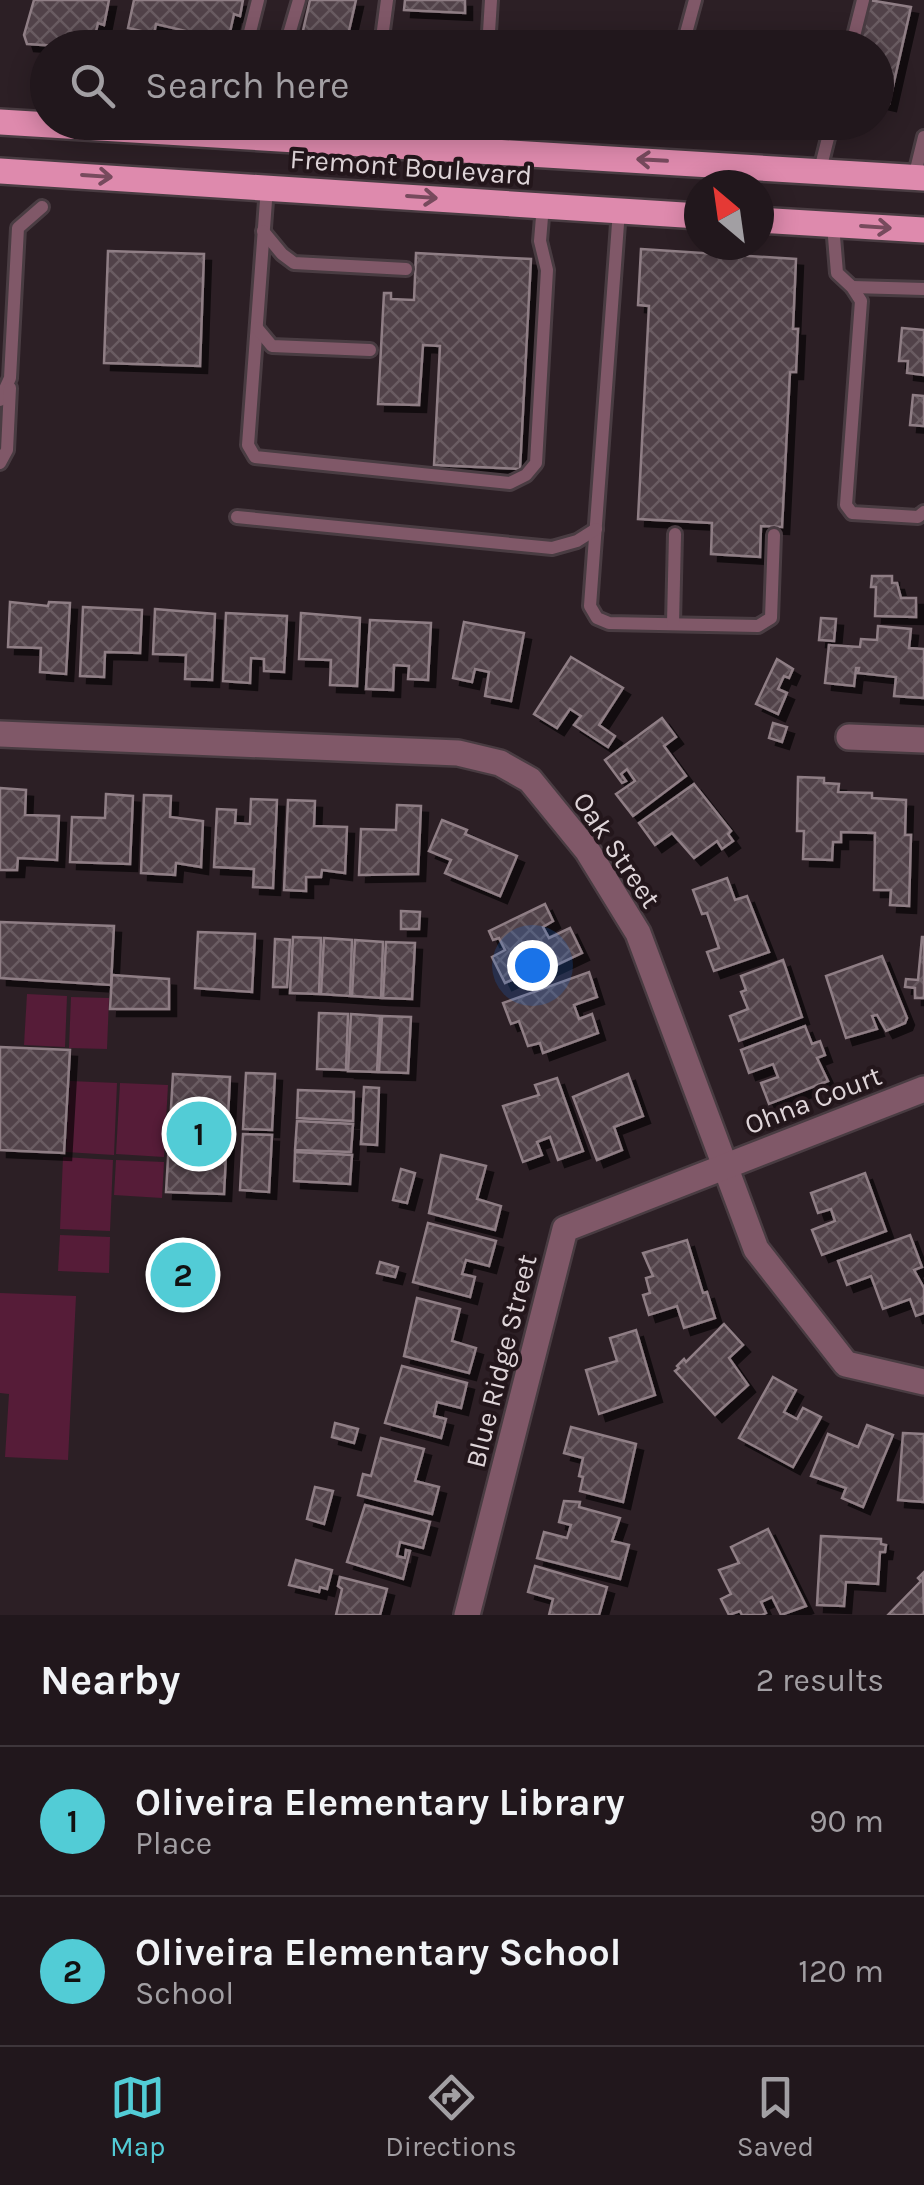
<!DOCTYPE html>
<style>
:root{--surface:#21171c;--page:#292025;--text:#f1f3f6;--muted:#a29fa3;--line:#3e363b;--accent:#52ccd6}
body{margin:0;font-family:Karla,sans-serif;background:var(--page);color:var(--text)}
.compass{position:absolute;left:684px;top:170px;width:90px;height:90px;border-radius:50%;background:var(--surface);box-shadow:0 5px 25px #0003;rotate:331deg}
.you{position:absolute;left:532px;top:965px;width:35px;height:35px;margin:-25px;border:8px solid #fff;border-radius:50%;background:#1a73e8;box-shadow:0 0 0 15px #1a73e833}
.badge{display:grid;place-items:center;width:65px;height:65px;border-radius:50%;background:var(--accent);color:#111;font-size:32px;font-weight:700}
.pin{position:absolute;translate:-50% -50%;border:5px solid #fff;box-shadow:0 2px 10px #0006}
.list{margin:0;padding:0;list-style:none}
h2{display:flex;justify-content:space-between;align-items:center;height:130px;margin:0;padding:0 40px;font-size:42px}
h2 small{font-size:32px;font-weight:400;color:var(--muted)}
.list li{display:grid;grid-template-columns:65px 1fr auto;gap:30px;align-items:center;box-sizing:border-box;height:150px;padding:0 40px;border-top:2px solid var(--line)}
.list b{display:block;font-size:38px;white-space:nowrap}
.list p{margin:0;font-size:32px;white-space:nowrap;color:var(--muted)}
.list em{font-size:32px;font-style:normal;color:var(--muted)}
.icon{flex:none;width:55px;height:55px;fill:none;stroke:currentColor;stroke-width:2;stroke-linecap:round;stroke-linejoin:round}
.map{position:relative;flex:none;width:924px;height:1615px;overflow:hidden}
.search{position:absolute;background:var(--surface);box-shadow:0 5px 25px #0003;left:30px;right:30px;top:30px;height:110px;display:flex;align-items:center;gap:25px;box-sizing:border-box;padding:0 35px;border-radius:55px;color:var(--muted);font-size:38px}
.sheet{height:430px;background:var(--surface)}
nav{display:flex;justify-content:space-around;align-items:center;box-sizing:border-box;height:140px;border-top:2px solid var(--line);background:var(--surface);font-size:28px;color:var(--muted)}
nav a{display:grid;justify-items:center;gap:5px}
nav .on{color:var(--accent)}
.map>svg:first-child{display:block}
.green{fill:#561c38}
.building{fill:url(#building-cross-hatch);stroke:#8f7e85;stroke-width:2.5;filter:url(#shadow)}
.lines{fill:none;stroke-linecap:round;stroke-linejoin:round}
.lane-casing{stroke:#493c42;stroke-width:18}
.street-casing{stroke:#493c42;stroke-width:30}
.primary-casing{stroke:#493c42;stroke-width:30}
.lane{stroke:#805868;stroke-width:12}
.street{stroke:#805868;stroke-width:25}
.primary{stroke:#de8aad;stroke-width:25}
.oneway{stroke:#774a5d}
.labels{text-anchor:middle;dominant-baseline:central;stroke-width:8;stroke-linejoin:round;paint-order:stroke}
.street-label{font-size:28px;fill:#dfd5d9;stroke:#23161b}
</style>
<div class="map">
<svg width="924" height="1615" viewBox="0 0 924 1615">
<defs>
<pattern id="building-cross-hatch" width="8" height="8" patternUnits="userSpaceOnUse" patternTransform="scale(2.5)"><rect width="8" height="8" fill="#514248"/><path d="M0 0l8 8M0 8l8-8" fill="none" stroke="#6a5c62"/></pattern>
<filter id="shadow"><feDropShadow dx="7" dy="7" stdDeviation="0" flood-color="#0009"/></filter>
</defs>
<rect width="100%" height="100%" fill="#2c1f25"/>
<g class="green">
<path d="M27,994L67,996L65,1047L24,1045Z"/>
<path d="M71,997L109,998L107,1049L69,1048Z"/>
<path d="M70,1081L117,1083L114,1155L66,1152Z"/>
<path d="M120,1083L168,1085L164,1157L116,1154Z"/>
<path d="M63,1157L113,1160L110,1231L60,1229Z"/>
<path d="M116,1160L164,1162L162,1198L114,1195Z"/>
<path d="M60,1235L110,1237L109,1273L58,1271Z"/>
<path d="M0,1293L76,1296L68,1460L5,1457L9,1394L0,1393Z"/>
</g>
<g class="building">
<path d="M34,0H109L104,25L98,23L92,48L27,44L24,35Z"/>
<path d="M134,0H243L240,16L234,14L228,41L156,24L154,34L128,28Z"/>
<path d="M310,0H356L345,48H299Z"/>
<path d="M405,0H465V13L404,10Z"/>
<path d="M869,0L911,7L889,104L876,101V48H857Z"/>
<path d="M641,249L796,259L793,329H798L796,372H790L782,527L761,526L760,557L711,554L712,523L638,519L649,306L638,305Z"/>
<path d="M108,251L204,254L200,366L104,363Z"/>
<path d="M416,253L531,259L520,469L434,465L440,346L423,345L419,405L378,404L384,293H391V299L414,300Z"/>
<path d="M902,328L924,330V375L907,373L908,361H899Z"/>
<path d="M913,395L924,396V426L910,425Z"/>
<path d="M872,576H892V583H897L901,598H916V617L875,616L876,587H871Z"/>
<path d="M10,602L48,606L49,602L70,603L66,674L40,672L41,648L8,647Z"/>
<path d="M83,607L142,610L140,653L105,652L104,677L80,676Z"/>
<path d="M155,609L215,614L212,680L185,679L186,655L153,654Z"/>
<path d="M226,613L287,616L284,672L264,671V659L251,658L250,683L223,681Z"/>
<path d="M301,613L360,618L357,686L330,685L331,660L299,659Z"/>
<path d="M821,618L836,619L834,641L819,640Z"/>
<path d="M370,620L431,623L428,680L408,679L409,666L394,665L393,690L366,689Z"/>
<path d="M464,622L524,633L511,701L485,696L489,672L475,669L472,682L453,678Z"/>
<path d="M878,626L911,629L909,648L924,649V698L894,696L896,677L858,673L859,668H856L854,686L825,683L829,645L860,647L861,639L877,640Z"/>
<path d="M571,657L623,688L599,725L615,736L608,747L574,725L581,716L570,709L557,728L534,714Z"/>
<path d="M777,659L793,669L789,678L784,676L778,689L787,693L778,714L756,704Z"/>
<path d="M662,718L676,737L664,746L686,776L633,816L616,794L635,781L627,769L621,774L626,781L622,783L605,760Z"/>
<path d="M773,723L787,727L782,742L769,738Z"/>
<path d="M798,777L824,778V783L839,784L838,792L872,793V798L906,800L905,835H911L909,906L890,905L891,890H874L875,833L841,832V842H833L832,860L803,859L804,831H797Z"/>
<path d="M694,784L731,831L728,834L733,841L722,849L717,841L694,858L672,833L655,845L639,823Z"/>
<path d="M0,788L26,790L25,815L59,816L57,860L18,858L17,870H0Z"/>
<path d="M106,794L133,796L130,864L70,862L72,817L105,818Z"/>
<path d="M144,795L171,796L170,817L203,821L201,867L176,863L175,875L141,873Z"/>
<path d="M251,799L277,800L273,888L253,887L254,869L214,867L217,809L236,810L235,823L250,824Z"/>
<path d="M288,800L315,801L314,826L347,827L345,873L322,870L321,877H306V891L284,890Z"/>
<path d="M397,805L421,806L418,874L359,875L361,829L396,830Z"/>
<path d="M442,820L467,830L465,834L517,856L500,896L445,873L451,860L429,851Z"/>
<path d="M727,878L735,900L747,896L769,952L714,971L707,952L719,948L707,913L702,914L693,890Z"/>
<path d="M545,904L553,921L543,927L549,938L570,928L582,953L521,982L518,977L505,983L492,957L505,950L499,938L493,940L489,931Z"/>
<path d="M401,911L420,912L419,929H401Z"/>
<path d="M0,922L114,926L111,985L0,978Z"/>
<path d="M198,932L255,934L252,992L195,988Z"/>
<path d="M293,937L321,938L319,994L290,993Z"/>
<path d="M922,937H924V998H915V988L905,987L906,979L918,980Z"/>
<path d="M324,938L352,940L350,996L321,994Z"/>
<path d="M275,939L290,940L287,987H273Z"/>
<path d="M355,940L383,942L381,998L352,996Z"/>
<path d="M386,942L415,943L412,999L383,998Z"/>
<path d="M882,956L907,1018L905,1023L886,1031L877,1015L872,1016L877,1029L846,1038L826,976Z"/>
<path d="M783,960L802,1017L739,1041L730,1016L748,1009L741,992L746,990L741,976Z"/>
<path d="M589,972L597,997L574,1005L579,1019L592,1014L598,1033L543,1053L540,1043L528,1046L519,1021L511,1024L503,1003Z"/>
<path d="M112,975L169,979V1009H110Z"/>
<path d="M319,1013L348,1014L346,1070L317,1069Z"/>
<path d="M351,1014L380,1016L377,1072L348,1071Z"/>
<path d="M382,1016L411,1017L408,1073L379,1072Z"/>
<path d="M805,1026L812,1044L820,1041L825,1055L817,1058L828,1081L769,1104L761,1083L778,1077L773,1064L749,1073L741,1050Z"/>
<path d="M0,1047L70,1050L64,1153L0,1150Z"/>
<path d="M246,1073L275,1074L272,1130L243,1129Z"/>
<path d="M173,1074L230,1077L224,1194L166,1192Z"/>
<path d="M628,1074L643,1116L614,1127L622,1150L597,1160L573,1097Z"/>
<path d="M557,1078L583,1151L558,1160L550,1137L537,1142L542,1155L523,1162L503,1106L539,1095L535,1085Z"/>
<path d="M364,1087L379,1088L377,1145L361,1144Z"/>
<path d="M298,1090L354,1092L353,1121L297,1118Z"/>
<path d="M297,1121L353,1124L351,1152L295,1150Z"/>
<path d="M243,1134L272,1135L269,1192L240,1190Z"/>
<path d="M295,1152L352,1155L350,1184L294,1181Z"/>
<path d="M441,1155L486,1166L477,1199L501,1206L495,1230L429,1213Z"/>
<path d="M401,1169L415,1173L407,1203L393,1200Z"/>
<path d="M865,1173L886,1231L822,1255L812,1230L835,1221L831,1209L818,1213L811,1193Z"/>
<path d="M428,1223L496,1241L489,1266L466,1260L462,1274L475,1277L470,1297L413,1282Z"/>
<path d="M910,1235L922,1267L914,1270L924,1288V1313L916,1316L910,1299L883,1309L871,1276L847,1285L838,1261Z"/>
<path d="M687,1240L703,1293L707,1292L715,1318L684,1328L677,1306L649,1315L643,1295L650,1293L646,1278L653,1276L643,1253Z"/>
<path d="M380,1262L398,1267L395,1277L377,1273Z"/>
<path d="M417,1298L460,1309L452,1341L476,1348L469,1373L404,1356Z"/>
<path d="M724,1324L743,1345L729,1358L748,1385L715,1415L675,1371L679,1368L677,1366L684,1359L686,1362Z"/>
<path d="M636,1330L655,1395L599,1414L586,1370L617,1361L610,1338Z"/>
<path d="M402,1366L467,1383L461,1408L437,1402L434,1416L446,1419L441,1438L385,1423Z"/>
<path d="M773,1377L796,1390L784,1412L797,1419L803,1408L821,1417L793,1467L739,1438Z"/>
<path d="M335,1423L358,1429L354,1443L332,1437Z"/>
<path d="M867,1425L893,1435L863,1507L842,1498L846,1488L811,1476L828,1434L858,1447Z"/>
<path d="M571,1427L636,1444L623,1502L580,1491L583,1477L579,1476L583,1458L564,1453Z"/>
<path d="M903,1433L924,1434V1502L898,1500Z"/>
<path d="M381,1438L424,1449L415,1481L439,1487L432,1514L358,1495L363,1474L371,1476Z"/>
<path d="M315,1487L333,1491L324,1524L307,1519Z"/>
<path d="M564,1501L580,1502L579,1507L620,1518L612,1541L629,1545L620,1579L537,1558L544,1532L567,1538L571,1525L559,1522Z"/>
<path d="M365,1505L430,1522L423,1548L400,1542L397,1556L405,1558L406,1550L410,1551L403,1579L347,1562Z"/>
<path d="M768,1529L806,1606L781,1615L772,1597L761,1602L766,1613L762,1615H742L740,1611L729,1615L721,1599L731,1594L719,1570L739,1563L731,1547Z"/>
<path d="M821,1536L881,1539V1544L886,1545L885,1552H880L878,1584L846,1582L844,1606L817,1605Z"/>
<path d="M296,1560L332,1570L327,1589L320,1587L319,1592L289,1585Z"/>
<path d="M535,1566L607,1587L599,1615H549L553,1599L528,1592Z"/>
<path d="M923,1573L924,1615H888L921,1581L918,1578Z"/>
<path d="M340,1577L387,1589L380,1615H336L342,1589L338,1586Z"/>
</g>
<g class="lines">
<g class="lane-casing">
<g id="lane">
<path d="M246,48L258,0"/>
<path d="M285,48L299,0"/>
<path d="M386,48L382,38L387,0"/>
<path d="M488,48L491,0"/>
<path d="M682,48L695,0"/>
<path d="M851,48L863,0"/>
<path d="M346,143L352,122"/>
<path d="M483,151V122"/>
<path d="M820,170L832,122"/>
<path d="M914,178L924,137"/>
<path d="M267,187L248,445L255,457L510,483L526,475L536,463L547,270L540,241L543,205"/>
<path d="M619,210L590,606L597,618L609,623L758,626L771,618L774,535"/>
<path d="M833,225L837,273L852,287L861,301L846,505L852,513L918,517L924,512"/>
<path d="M263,231L282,254L294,263L406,269"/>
<path d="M852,287L924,289"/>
<path d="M257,328L272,346L370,350"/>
<path d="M0,400L10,378L18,228L42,207"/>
<path d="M0,463L7,450L10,388"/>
<path d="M237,517L552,548L577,541L596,529"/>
<path d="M673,624L675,534"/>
</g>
</g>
<g class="street-casing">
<g id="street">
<path d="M0,734L458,753L500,763L530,780L587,850L638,933L756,1249L846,1364L924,1382"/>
<path d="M849,737L924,740"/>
<path d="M467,1615L565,1229L924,1089"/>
</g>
</g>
<g class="primary-casing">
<g id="primary">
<path d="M0,122L924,178"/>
<path d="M0,171L699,216"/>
<path d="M759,220L924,230"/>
</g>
</g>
<use href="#lane" class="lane"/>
<use href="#street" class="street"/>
<use href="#primary" class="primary"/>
</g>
<defs><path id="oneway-shaft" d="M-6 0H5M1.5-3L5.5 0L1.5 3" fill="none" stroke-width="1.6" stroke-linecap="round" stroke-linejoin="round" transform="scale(2.5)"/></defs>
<g class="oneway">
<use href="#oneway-shaft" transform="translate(652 160) rotate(-177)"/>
<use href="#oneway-shaft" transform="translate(97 176) rotate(4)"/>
<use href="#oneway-shaft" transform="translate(422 197) rotate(4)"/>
<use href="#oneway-shaft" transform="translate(876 227) rotate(4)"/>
</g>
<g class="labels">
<g class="street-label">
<text transform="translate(411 167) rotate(4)">Fremont Boulevard</text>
<text transform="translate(617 850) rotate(56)">Oak Street</text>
<text transform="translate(813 1100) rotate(-21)">Ohna Court</text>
<text transform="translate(501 1361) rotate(-76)">Blue Ridge Street</text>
</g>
</g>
</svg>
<svg class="compass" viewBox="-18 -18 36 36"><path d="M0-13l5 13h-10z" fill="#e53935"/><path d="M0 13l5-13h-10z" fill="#a29fa3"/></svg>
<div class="you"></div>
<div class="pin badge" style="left:199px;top:1134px">1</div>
<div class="pin badge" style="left:183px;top:1275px">2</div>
<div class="search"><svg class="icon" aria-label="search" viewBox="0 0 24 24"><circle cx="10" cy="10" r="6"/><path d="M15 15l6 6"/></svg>Search here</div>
</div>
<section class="sheet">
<h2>Nearby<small>2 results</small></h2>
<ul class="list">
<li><span class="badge">1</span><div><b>Oliveira Elementary Library</b><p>Place</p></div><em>90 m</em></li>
<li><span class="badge">2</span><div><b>Oliveira Elementary School</b><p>School</p></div><em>120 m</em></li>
</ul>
</section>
<nav>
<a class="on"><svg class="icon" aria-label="map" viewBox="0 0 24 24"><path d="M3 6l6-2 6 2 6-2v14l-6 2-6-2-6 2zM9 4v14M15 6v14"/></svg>Map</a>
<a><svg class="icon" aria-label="directions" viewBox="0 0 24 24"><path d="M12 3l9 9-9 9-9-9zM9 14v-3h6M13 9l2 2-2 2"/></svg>Directions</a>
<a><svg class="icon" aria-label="saved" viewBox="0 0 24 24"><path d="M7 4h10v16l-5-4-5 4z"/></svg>Saved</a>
</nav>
